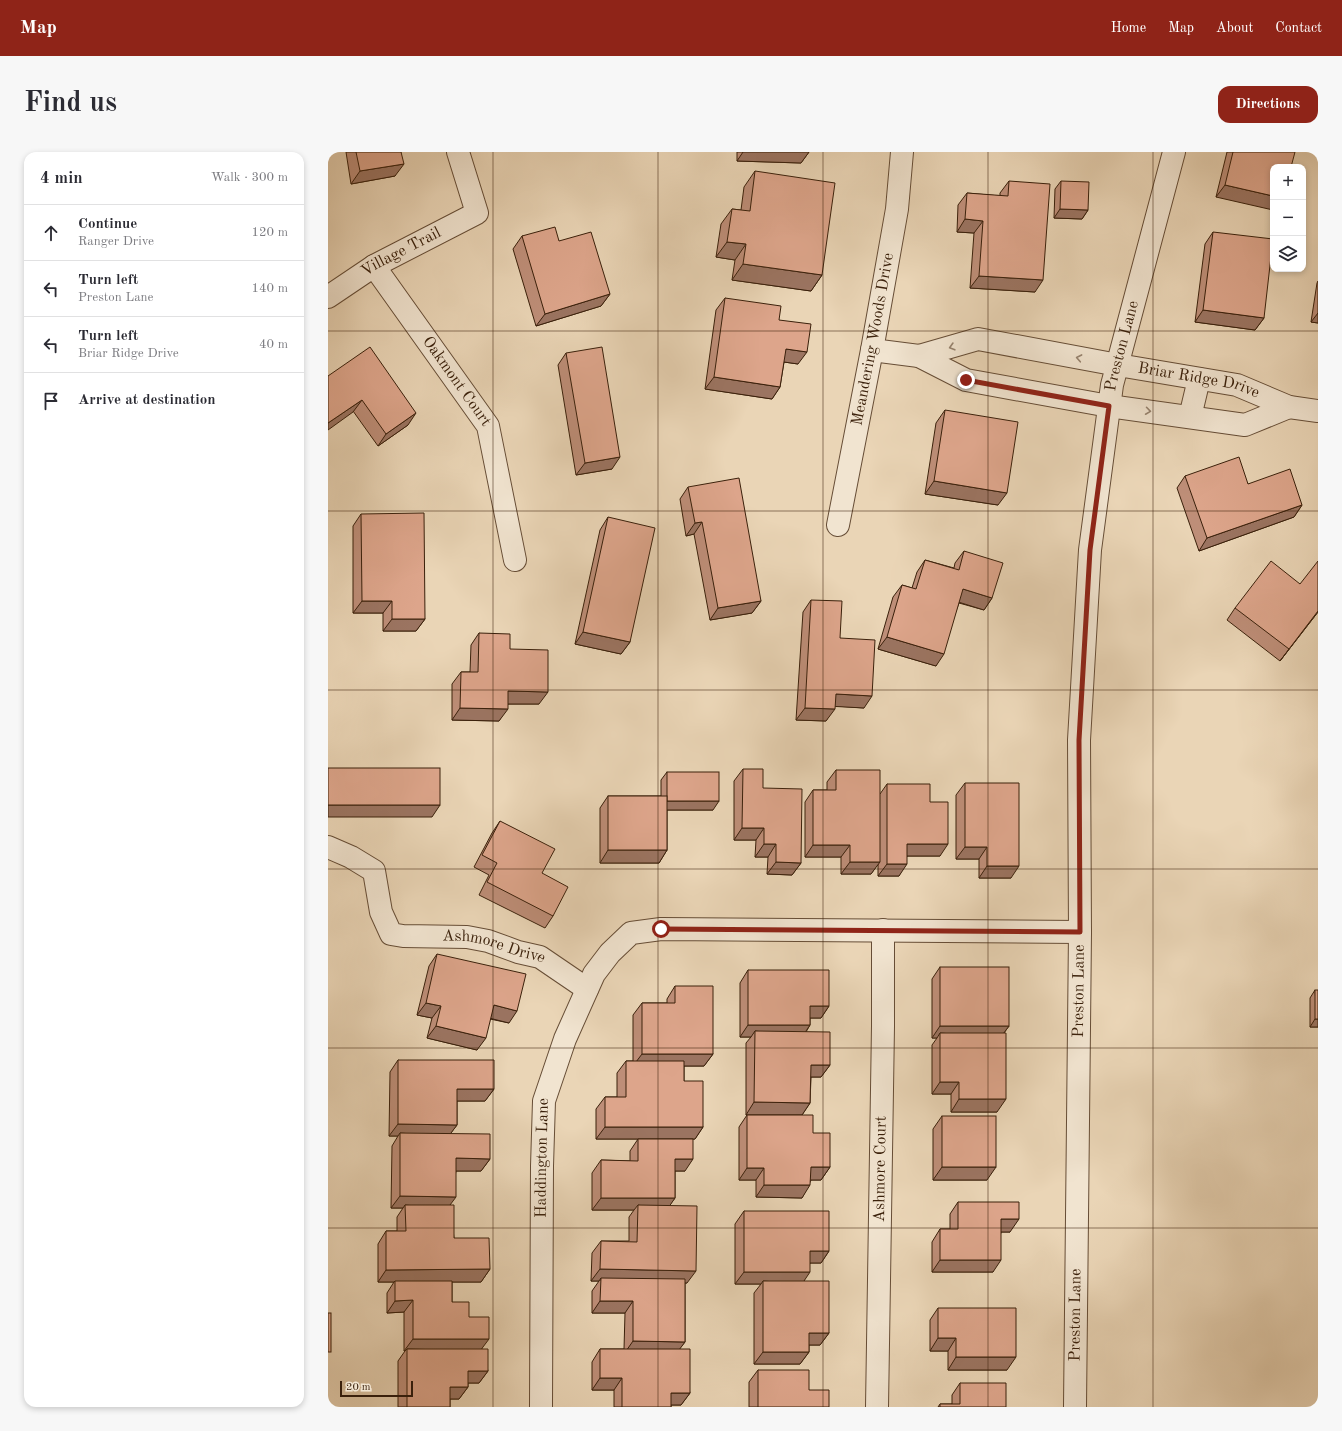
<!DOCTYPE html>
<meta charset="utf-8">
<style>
:root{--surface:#fff;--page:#f7f7f7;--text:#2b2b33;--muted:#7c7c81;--line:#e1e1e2;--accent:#8f2418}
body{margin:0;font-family:"Old Standard TT",serif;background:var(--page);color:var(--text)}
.controls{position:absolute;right:12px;top:12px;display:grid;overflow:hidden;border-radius:8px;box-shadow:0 2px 6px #0003}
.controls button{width:36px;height:36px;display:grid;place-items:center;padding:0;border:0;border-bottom:1px solid var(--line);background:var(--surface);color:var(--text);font:20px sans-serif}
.scale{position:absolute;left:12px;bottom:10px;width:73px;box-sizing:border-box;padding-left:4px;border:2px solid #3a200b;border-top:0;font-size:11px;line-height:14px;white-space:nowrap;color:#3a200b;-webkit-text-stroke:3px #f1e4d0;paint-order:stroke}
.stop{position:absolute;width:12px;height:12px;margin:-9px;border:3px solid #8f2418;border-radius:50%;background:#fff}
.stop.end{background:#8f2418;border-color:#fff;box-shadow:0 1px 4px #0008}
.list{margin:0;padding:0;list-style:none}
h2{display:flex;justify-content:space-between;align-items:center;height:52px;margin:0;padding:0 16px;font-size:17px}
h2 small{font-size:13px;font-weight:400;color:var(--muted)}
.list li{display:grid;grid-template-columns:26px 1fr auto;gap:12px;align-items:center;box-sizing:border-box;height:56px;padding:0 16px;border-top:1px solid var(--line)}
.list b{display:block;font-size:15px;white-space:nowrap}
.list p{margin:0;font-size:13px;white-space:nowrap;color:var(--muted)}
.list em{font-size:13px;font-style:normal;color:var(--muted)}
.icon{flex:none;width:22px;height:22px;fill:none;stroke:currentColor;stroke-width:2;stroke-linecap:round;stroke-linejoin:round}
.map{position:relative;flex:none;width:990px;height:1255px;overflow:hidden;border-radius:12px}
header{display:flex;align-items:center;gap:24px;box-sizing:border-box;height:56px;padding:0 20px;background:var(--accent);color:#fff}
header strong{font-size:19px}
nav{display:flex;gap:22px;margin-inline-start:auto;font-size:14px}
.intro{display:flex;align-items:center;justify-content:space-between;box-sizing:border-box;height:96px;padding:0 24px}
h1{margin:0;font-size:28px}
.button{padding:10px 18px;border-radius:12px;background:var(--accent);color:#fff;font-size:14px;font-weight:700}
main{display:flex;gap:24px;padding:0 24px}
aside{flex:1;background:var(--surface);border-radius:12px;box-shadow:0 2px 6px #0003}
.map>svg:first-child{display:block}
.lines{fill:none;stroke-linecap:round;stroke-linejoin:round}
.minor-casing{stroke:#664d36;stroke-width:24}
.minor{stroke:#f1e4d0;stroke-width:22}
.wall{fill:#be8e78;stroke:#3a200b}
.shaded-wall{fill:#9b7461;stroke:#3a200b}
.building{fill:#dda58b;stroke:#3a200b}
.oneway{stroke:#96826e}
.route{stroke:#8f2418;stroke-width:5}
.grid{fill:none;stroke:#3a200b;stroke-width:1;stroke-opacity:0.55}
.labels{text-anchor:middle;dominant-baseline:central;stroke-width:3.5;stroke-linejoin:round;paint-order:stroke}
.street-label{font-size:16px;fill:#3a200b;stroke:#f1e4d0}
</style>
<header>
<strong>Map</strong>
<nav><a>Home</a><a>Map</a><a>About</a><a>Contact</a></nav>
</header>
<div class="intro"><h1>Find us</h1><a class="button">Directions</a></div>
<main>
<aside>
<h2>4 min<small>Walk · 300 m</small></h2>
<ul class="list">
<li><svg class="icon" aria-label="ahead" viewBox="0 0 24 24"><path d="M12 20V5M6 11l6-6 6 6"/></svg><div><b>Continue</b><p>Ranger Drive</p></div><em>120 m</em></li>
<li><svg class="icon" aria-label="left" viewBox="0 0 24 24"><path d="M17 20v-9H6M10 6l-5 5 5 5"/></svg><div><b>Turn left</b><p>Preston Lane</p></div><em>140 m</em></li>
<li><svg class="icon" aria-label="left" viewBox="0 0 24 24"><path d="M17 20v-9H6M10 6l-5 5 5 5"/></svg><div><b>Turn left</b><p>Briar Ridge Drive</p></div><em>40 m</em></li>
<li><svg class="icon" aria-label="arrive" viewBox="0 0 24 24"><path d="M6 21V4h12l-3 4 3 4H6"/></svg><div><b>Arrive at destination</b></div></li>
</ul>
</aside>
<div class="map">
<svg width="990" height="1255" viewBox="0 0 990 1255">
<rect width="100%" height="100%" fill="#ead5b6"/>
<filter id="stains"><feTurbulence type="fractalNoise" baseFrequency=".005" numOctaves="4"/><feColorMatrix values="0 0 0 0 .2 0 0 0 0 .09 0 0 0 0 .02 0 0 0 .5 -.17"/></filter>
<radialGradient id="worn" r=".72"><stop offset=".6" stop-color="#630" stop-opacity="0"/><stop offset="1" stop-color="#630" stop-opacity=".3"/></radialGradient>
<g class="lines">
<g class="minor-casing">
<g id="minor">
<path id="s1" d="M46,114L160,274L187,408"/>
<path id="s2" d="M0,145L46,114L149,61L130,0"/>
<path d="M544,198L591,204L638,228L781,254L917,273L961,255"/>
<path id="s3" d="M591,204L650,187L790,213L909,233L961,255L990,259"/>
<path d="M862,265L871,227"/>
<path id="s4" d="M510,373L544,198L569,57L574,0"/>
<path id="s5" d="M0,695L23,705L46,719L53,760L63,782L75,784L139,785L160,789L190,800L212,805L259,837"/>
<path id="s6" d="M213,1255L214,1014L216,949L237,887L266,822L282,801L303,781L333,777L752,780"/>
<path id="s7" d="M549,1255L555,874V778"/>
<path id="s8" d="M747,1255L752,780L751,588L762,398L784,233L846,0"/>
</g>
</g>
<use href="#minor" class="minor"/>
</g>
<g class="wall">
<path d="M18,0H73L67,24L23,32Z"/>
<path d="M409,0H481L473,11L409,9Z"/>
<path d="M899,0H967L888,45Z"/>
<path d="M427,19L494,123L483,139L404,128L407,108L388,105L393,72L404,57L413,58L416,35Z"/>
<path d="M681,29L707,140L642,136L646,81L629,80L630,53L639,41L672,44V41Z"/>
<path d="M733,29L760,58L754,67L726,66L727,37Z"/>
<path d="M885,80L936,166L927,178L867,170L877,92Z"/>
<path d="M194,84L231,89L282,142L273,154L208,174L185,97Z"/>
<path d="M990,129V171L983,170L989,131Z"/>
<path d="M397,146L451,168L470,212L456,210L452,235L444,247L377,237L388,158Z"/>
<path d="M238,201L284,317L248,323L230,213Z"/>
<path d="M0,224L80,273L50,294Z"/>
<path d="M617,258L670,353L597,342L608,271Z"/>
<path d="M857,324L920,332L974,353L966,365L871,399L849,336Z"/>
<path d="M360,335L433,449L424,461L382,468L366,382L358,384L352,347Z"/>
<path d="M33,362L97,467L88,479H55V461H25V374Z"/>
<path d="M280,365L302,490L293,502L247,492L272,378Z"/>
<path d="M636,399L664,446L656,458L631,451L608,514L550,497L565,445L574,433L584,436L589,420L597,408L626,416L627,411Z"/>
<path d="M972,432L990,460L952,509L899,468L907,456Z"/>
<path d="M483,448L512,486L536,556L507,554L498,569L468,568L475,460Z"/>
<path d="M151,481L182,497L211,552H180L171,569L124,568V532L133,520H142L143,493Z"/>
<path d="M415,617L435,636L473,711L464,723L439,722L440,705H427L428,688H406V629Z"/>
<path d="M508,618L552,642L559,632L602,650L612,704H579L571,724H550V712L543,722H513V705H477V650L485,638H499V630Z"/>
<path d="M339,620L385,658H339V698L331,711H272V656L280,644H333V628Z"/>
<path d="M637,631L683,726H651V707H628V643Z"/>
<path d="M172,669L214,721L225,764L217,776L151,743L161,723L146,715L164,681Z"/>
<path d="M109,802L181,871L162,867L149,898L99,886L104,866L89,863L101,814Z"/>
<path d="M612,815L681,874L676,881L669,960H623V942H604V893L609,886H604V827Z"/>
<path d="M420,818L501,854L493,866H482V873L478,880L502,913L493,925H483L482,951L474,963H418V891L423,885H412V831Z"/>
<path d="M347,834L385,902L376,914H356V929L375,975L367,987H268V957L277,945H289V921L298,909H305V863L314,851H339V847Z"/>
<path d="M987,838L990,875H982V846Z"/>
<path d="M70,908L166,937L157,949H129V973L122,982L162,1007L153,1019H128L122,1053L126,1086L162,1117L153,1130H124V1150L141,1165L154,1197L160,1219L151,1231H140V1235L131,1247H122V1255H70V1209L77,1199H76V1160L59,1161V1141L66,1130H50V1092L58,1079H69V1065L75,1056H63L64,994L70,984H61L62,920Z"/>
<path d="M419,963L485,981L502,1015L493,1028H483L474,1046L428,1045V1028H411V975Z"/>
<path d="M614,964L659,1028H605V977Z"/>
<path d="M310,987L357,1019H347V1046L341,1054L359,1131H357V1190L351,1197L362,1241L353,1253H343V1255H286V1238H264V1210L272,1197H296L297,1161H264V1139L271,1129H263L264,1101L273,1089H301V1065L306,1058H264V1021L273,1008L302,1009V999Z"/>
<path d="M630,1050L682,1080H673L665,1120H604V1090L612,1077H622V1062Z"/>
<path d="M416,1059L501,1099L493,1111H482L476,1129L501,1181L492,1193H481V1200L472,1212H426V1141L433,1132H407V1072Z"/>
<path d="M610,1156L679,1218H620V1199H602V1168Z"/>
<path d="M430,1218L481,1238L501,1255H421V1230Z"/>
<path d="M632,1231L678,1255H610L612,1252H624V1243Z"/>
</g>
<g class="shaded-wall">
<path d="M415,0H481L473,11L409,9Z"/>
<path d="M76,12L67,24L23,32L32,19Z"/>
<path d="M897,33L945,44V58L888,45Z"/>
<path d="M732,57L760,58L754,67L726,66Z"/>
<path d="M637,67L655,69L646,81L629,80Z"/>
<path d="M399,90L418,92L407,108L388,105Z"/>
<path d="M415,112L494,123L483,139L404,128Z"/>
<path d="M651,124L715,128L707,140L642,136Z"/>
<path d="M282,142L273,154L208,174L217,162Z"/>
<path d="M875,158L936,166L927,178L867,170Z"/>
<path d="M990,161V171L983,170Z"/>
<path d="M458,197L479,200L470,212L449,209Z"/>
<path d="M386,225L452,235L444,247L377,237Z"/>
<path d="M34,248L25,260L0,278V271Z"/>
<path d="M88,261L80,273L50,294L58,282Z"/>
<path d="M292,305L284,317L248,323L257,311Z"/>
<path d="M606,329L679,341L670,353L597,342Z"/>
<path d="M974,353L966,365L871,399L879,386Z"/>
<path d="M374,370L366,382L358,384L367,371Z"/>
<path d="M635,437L664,446L656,458L627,449Z"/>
<path d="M34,449H64L55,461H25Z"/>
<path d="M433,449L424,461L382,468L390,456Z"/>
<path d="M990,459V460L952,509L961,497Z"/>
<path d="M64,467H97L88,479H55Z"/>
<path d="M255,480L302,490L293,502L247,492Z"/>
<path d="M559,485L616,502L608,514L550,497Z"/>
<path d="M180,539L220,540L211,552H172Z"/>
<path d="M508,542L544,544L536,556L499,554Z"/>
<path d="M132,556L180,557L171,569L124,568Z"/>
<path d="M477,556L507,557L498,569L468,568Z"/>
<path d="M339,649H391L385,658H333Z"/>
<path d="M0,653H112L104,665H0Z"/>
<path d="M414,676H436L428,688H406Z"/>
<path d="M436,692H448L440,705H427Z"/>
<path d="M579,692H620L612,704H571Z"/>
<path d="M485,693H522L513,705H477Z"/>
<path d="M637,695H659L651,707H628Z"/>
<path d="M280,698H339L331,711H272Z"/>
<path d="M448,710L473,711L464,723L439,722Z"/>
<path d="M522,710H552L543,722H513Z"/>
<path d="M559,712H579L571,724H550Z"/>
<path d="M659,714H691L683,726H651Z"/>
<path d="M98,851L113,854L104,866L89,863Z"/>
<path d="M166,853L189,859L181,871L157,865Z"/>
<path d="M482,854H501L493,866H474Z"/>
<path d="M987,867H990V875H982Z"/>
<path d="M420,873H482L474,885L427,879L423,885H412Z"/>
<path d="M108,874L158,886L149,898L99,886Z"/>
<path d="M612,874H681L672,886L612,881L609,886H604Z"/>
<path d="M314,902H385L376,914H305Z"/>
<path d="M483,913H502L493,925H474Z"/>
<path d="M612,930H631L623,942H604Z"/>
<path d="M129,937H166L157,949H120Z"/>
<path d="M631,947H678L669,960H623Z"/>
<path d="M426,950L482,951L474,963H418Z"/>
<path d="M70,972L129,973L120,985L72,981L70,984H61Z"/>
<path d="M277,975H375L367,987H268Z"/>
<path d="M128,1006L162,1007L153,1019H119Z"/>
<path d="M347,1007H365L357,1019H338Z"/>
<path d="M483,1015H502L493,1028H474Z"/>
<path d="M614,1015H668L659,1028H605Z"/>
<path d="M419,1016H436L428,1028H411Z"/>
<path d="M436,1033H482L474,1046L428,1045Z"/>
<path d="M72,1044L128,1045L119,1057L77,1053L75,1056H63Z"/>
<path d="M273,1046H347L338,1059L310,1053L306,1058H264Z"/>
<path d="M673,1067H691L682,1080H665Z"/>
<path d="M482,1099H501L493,1111H474Z"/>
<path d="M612,1108H673L665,1120H604Z"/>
<path d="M162,1117L153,1130H67V1129L66,1130H50L58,1118Z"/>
<path d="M272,1117L368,1119L359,1131L273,1129V1126L271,1129H263Z"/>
<path d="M416,1120H482L474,1132L435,1129L433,1132H407Z"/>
<path d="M85,1148L76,1160L59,1161L67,1149Z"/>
<path d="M272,1149H305L297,1161H264Z"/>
<path d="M481,1181H501L492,1193H472Z"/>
<path d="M610,1186H628L620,1199H602Z"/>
<path d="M85,1187H161L152,1199L79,1197L77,1199H76Z"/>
<path d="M305,1189L357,1190L348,1202H296Z"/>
<path d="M435,1200H481L472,1212H426Z"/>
<path d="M628,1205H688L679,1218H620Z"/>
<path d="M140,1219H160L151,1231H132Z"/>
<path d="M272,1226H294L286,1238H264Z"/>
<path d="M122,1235H140L131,1247H114Z"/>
<path d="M343,1241H362L353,1253H334Z"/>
</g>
<g class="building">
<path d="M28,0H73L76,12L32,19Z"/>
<path d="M905,0H967L963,15H945V44L897,33Z"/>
<path d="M427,19L507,31L494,123L415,112L418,92L399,90L404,57L422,59Z"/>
<path d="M681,29L722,32L715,128L651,124L655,69L637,67L639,41L680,44Z"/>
<path d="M733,29L761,30L760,58L732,57Z"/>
<path d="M227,75L231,89L263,80L282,142L217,162L194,84Z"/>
<path d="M885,80L945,87L936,166L875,158Z"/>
<path d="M397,146L453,154L451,168L483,172L479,200L458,197L452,235L386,225Z"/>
<path d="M42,195L88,261L58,282L34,248L0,271V224Z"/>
<path d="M274,195L292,305L257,311L238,201Z"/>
<path d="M617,258L690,270L679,341L606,329Z"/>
<path d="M911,305L920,332L962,317L974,353L879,386L857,324Z"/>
<path d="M411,326L433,449L390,456L374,370L367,371L360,335Z"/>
<path d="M96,361L97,467H64V449H34L33,362Z"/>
<path d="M280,365L327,376L302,490L255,480Z"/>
<path d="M636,399L675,411L664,446L635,437L616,502L559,485L574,433L588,437L597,408L631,418Z"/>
<path d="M943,409L972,432L990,409V459L961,497L907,456Z"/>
<path d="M483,448L514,449L512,486L547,488L544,544L508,542L507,557L477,556Z"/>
<path d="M151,481L182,482V497L220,498V540L180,539V557L132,556L133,520H150Z"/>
<rect x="0" y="616" width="112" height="37"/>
<path d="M415,617H435V636L474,637L473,711L448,710V692H436V676H414Z"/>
<path d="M508,618H552V710H522V693H485V638H508Z"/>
<rect x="339" y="620" width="52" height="29"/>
<path d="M637,631H691V714H659V695H637Z"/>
<path d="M559,632H602V650H620V692H579V712H559Z"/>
<rect x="280" y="644" width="59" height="54"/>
<path d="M172,669L227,697L214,721L240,735L225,764L159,730L169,711L154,703Z"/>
<path d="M109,802L198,822L189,859L166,853L158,886L108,874L113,854L98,851Z"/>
<rect x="612" y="815" width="69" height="59"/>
<path d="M420,818H501V854H482V873H420Z"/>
<path d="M347,834H385V902H314V851H347Z"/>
<rect x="987" y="838" width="3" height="29"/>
<path d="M427,879L502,880V913H483L482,951L426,950Z"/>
<path d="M612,881H678V947H631V930H612Z"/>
<path d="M70,908H166V937H129V973L70,972Z"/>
<path d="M298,909H356V929H375V975H277V945H298Z"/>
<path d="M419,963H485V981H502V1015H483L482,1033H436V1016H419Z"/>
<rect x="614" y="964" width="54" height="51"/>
<path d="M72,981L162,982V1007L128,1006V1045L72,1044Z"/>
<path d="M310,987H365V1007H347V1046H273V1008L310,1009Z"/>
<path d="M630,1050H691V1067H673V1108H612V1077H630Z"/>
<path d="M77,1053H126V1086H161L162,1117L58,1118V1079H78Z"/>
<path d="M310,1053L369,1054L368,1119L272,1117L273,1089L309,1090Z"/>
<path d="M416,1059H501V1099H482V1120H416Z"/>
<path d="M273,1126L357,1127V1190L305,1189V1149H272Z"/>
<path d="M67,1129H124V1150H141V1165H161V1187H85V1148L67,1149Z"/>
<path d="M435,1129H501V1181H481V1200H435Z"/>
<path d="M610,1156H688V1205H628V1186H610Z"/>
<rect x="0" y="1161" width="3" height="39"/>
<path d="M79,1197H160V1219H140V1235H122V1255H79Z"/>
<path d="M272,1197H362V1241H343V1255H294V1226H272Z"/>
<path d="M430,1218H481V1238H501V1255H430Z"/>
<path d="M632,1231H678V1255H612V1252H632Z"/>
</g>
<defs><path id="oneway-chevron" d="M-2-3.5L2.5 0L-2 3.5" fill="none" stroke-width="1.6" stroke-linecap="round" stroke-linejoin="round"/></defs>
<g class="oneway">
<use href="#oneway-chevron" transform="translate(624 195) rotate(164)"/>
<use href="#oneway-chevron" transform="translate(751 206) rotate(-169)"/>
<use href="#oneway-chevron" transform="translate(820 259) rotate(8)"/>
</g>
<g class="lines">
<path class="route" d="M333,777L752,780L751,588L762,398L781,254L638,228"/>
</g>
<path class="grid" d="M165,0V1255M330,0V1255M495,0V1255M660,0V1255M825,0V1255M0,179H990M0,359H990M0,538H990M0,717H990M0,896H990M0,1076H990"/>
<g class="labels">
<g class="street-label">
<text stroke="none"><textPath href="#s2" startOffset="86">Village Trail</textPath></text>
<text stroke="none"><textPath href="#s4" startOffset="189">Meandering Woods Drive</textPath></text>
<text stroke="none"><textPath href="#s8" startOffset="1064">Preston Lane</textPath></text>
<text stroke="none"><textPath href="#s1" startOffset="142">Oakmont Court</textPath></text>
<text stroke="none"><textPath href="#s3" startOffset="286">Briar Ridge Drive</textPath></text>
<text stroke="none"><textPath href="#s5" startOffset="222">Ashmore Drive</textPath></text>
<text stroke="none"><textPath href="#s8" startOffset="416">Preston Lane</textPath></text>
<text stroke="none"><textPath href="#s6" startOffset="249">Haddington Lane</textPath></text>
<text stroke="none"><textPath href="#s7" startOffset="238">Ashmore Court</textPath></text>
<text stroke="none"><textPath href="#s8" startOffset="92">Preston Lane</textPath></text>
</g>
</g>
<rect width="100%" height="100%" filter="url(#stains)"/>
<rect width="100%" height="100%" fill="url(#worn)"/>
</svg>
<div class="controls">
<button>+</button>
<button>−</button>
<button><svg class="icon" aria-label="layers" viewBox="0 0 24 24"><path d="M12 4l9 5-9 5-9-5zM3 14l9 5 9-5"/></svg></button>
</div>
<div class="scale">20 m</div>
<div class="stop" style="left:333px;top:777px"></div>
<div class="stop end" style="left:638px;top:228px"></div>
</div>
</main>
